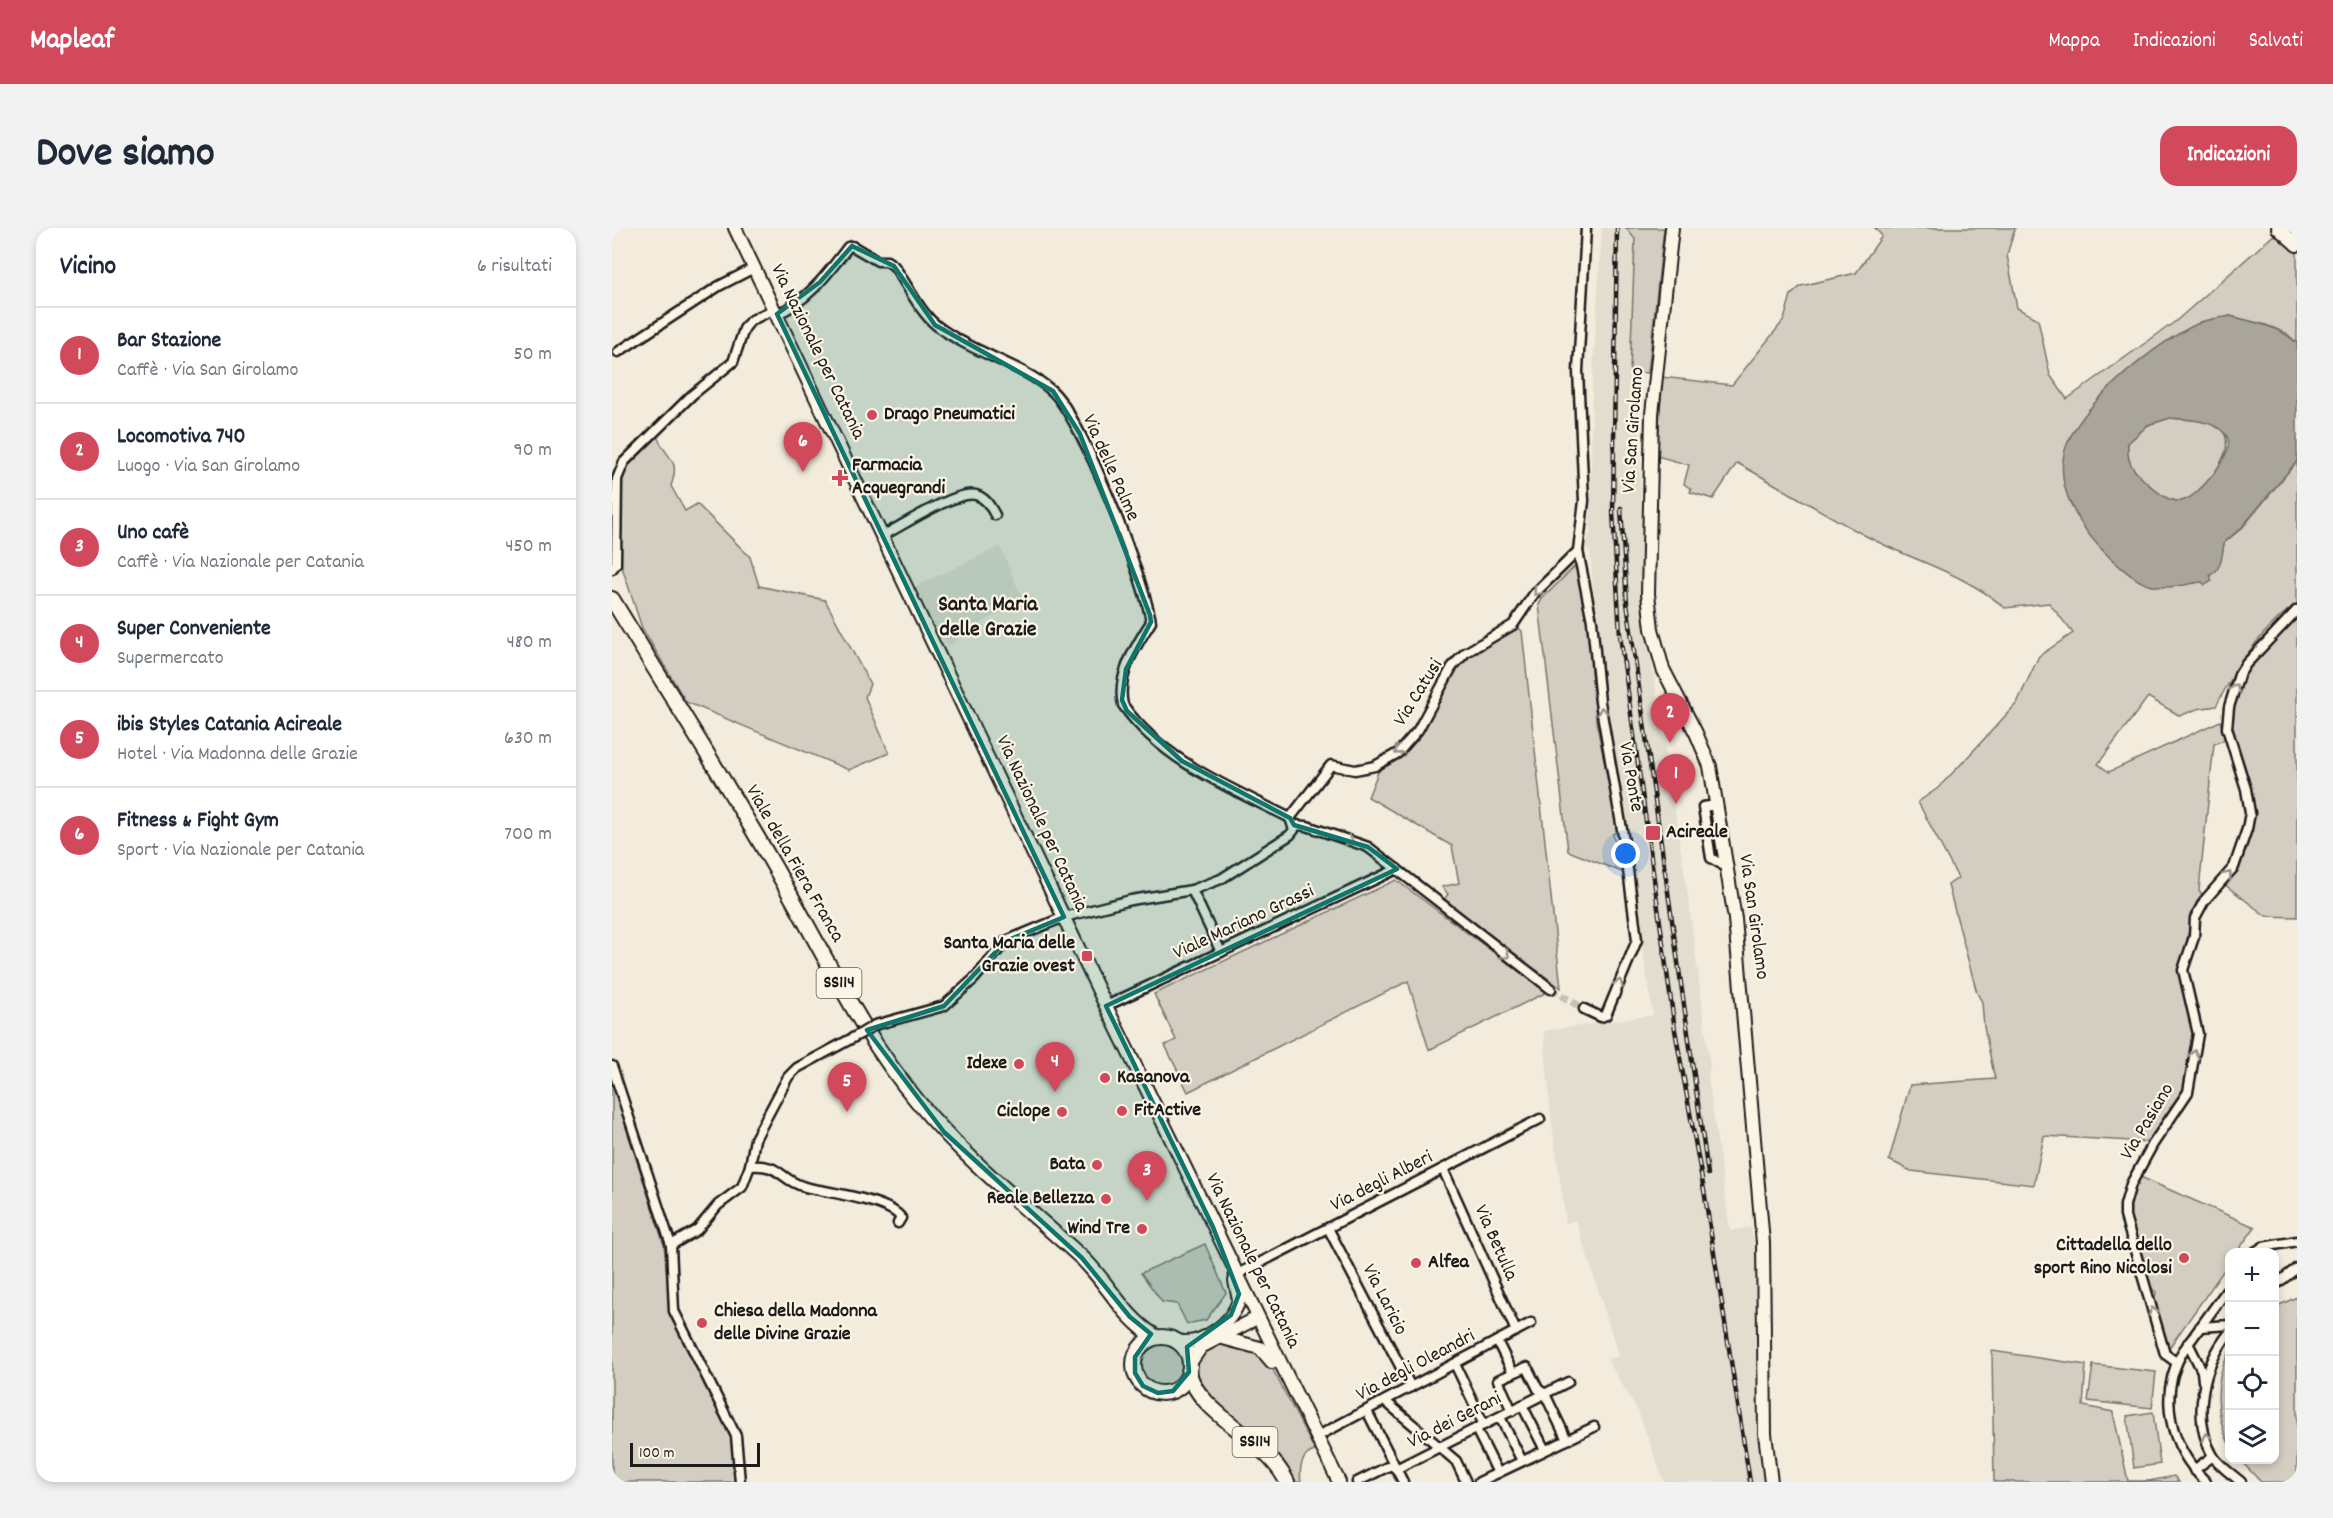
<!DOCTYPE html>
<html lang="it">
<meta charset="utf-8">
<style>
:root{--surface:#fff;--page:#f2f2f3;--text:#1f2937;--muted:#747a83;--line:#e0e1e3;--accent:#d1495b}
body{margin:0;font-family:Dekko,sans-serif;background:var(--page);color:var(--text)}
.controls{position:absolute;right:18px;bottom:18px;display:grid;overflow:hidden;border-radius:12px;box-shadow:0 3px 9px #0003}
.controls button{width:54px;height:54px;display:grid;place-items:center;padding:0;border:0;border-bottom:2px solid var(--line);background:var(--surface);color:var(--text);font:30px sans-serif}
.scale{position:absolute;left:18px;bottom:15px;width:130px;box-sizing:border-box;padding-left:6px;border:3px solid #1c1c1c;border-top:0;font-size:16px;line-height:21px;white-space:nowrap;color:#1c1c1c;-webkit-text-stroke:4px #fcf5e5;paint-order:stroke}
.you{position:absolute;left:1014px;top:626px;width:21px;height:21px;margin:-15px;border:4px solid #fff;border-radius:50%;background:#1a73e8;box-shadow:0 0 0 9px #1a73e833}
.badge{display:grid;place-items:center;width:39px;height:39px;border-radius:50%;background:var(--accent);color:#fff;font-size:20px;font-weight:700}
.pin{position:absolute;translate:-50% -50px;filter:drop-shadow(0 2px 3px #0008)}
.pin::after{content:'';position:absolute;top:32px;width:21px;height:18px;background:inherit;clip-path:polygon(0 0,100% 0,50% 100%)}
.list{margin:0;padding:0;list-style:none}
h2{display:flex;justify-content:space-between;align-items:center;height:78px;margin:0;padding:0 24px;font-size:26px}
h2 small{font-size:20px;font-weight:400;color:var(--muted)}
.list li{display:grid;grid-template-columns:39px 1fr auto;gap:18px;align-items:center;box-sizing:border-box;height:96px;padding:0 24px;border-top:2px solid var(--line)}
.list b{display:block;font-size:22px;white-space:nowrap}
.list p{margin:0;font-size:20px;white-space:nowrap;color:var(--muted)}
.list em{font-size:20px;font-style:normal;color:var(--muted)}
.icon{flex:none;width:33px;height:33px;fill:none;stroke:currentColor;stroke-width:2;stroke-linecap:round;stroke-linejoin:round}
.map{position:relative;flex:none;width:1685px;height:1254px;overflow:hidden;border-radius:18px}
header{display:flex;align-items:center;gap:36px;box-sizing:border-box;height:84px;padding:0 30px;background:var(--accent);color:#fff}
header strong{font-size:28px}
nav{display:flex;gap:33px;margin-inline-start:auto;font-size:21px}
.intro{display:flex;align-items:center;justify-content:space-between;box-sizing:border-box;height:144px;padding:0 36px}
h1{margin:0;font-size:42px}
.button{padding:15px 27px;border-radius:18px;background:var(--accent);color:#fff;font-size:21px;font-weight:700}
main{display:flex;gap:36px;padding:0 36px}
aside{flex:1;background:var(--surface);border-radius:18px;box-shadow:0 3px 9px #0003}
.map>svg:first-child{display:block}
.built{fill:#e3ddcf}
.green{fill:#d3cec1;stroke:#78756e;stroke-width:1.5}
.water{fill:#aaa59b;stroke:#716e68;stroke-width:1.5;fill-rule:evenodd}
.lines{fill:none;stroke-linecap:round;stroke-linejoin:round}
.stream{stroke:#716e68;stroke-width:2}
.street-tunnel{stroke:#c8c2b6;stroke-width:8;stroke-dasharray:8 4;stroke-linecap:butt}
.street-casing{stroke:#1c1c1c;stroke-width:13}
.secondary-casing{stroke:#1c1c1c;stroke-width:16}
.primary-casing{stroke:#1c1c1c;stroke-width:18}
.street{stroke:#fcf5e5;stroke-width:8}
.secondary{stroke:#fcf5e5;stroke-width:12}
.primary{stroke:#fcf5e5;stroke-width:14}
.rail-casing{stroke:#1c1c1c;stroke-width:4.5}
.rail{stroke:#fcf5e5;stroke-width:2;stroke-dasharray:7;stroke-linecap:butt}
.street-bridge-casing{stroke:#1c1c1c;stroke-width:13;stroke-linecap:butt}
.street-bridge{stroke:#fcf5e5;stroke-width:8}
.oneway{stroke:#97938b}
.marked{fill:#0f766e;fill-opacity:0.2;stroke:#0f766e;stroke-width:4.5;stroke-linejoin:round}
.poi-dot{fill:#d1495b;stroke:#fcf5e5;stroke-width:2}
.labels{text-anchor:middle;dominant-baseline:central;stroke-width:4.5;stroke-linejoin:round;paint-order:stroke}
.shield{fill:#fcf5e5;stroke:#5f5d58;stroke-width:1.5}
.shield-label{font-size:18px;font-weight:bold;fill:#1c1c1c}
.street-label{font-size:20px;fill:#1c1c1c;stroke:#fcf5e5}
.poi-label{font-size:20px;font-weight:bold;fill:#1c1c1c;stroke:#fcf5e5;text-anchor:start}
.quarter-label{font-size:22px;font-weight:bold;fill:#1c1c1c;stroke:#fcf5e5}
</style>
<header>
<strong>Mapleaf</strong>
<nav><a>Mappa</a><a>Indicazioni</a><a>Salvati</a></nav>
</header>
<div class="intro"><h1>Dove siamo</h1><a class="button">Indicazioni</a></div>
<main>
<aside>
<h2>Vicino<small>6 risultati</small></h2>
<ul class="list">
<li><span class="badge">1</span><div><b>Bar Stazione</b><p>Caffè · Via San Girolamo</p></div><em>50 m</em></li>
<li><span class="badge">2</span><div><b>Locomotiva 740</b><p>Luogo · Via San Girolamo</p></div><em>90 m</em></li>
<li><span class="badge">3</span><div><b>Uno cafè</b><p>Caffè · Via Nazionale per Catania</p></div><em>450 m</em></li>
<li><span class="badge">4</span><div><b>Super Conveniente</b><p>Supermercato</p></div><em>480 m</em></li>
<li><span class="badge">5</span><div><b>ibis Styles Catania Acireale</b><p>Hotel · Via Madonna delle Grazie</p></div><em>630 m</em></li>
<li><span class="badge">6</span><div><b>Fitness &amp; Fight Gym</b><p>Sport · Via Nazionale per Catania</p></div><em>700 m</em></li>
</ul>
</aside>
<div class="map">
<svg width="1685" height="1254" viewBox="0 0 1685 1254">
<rect width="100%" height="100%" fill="#f3ecdd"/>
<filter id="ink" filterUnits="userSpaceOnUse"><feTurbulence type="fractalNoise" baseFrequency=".0167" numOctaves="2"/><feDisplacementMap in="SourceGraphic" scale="12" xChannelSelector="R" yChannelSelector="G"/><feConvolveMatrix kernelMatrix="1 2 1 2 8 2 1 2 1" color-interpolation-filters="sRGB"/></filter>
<g filter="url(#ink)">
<g class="built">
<path d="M990,0H1014L1023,11L1017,180L1027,181L1031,377L1077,675L1098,837L1096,848L1118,1003L1139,999L1143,1022L1144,1198L1151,1254H1052L1026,1183L995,1131L1007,1128L964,992L954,995L938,882L932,803L1041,787L991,473L978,323L973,320L978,305L980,162Z"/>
<path d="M388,318L411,372L355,403L336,419L334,416L332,418L331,409L328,410L303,359Z"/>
</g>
<g class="green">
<path d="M1014,0H1052L1036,145L1018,144L1023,11Z"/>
<path d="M1263,0H1403L1395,27L1405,80L1426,91L1438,147L1455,171L1564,93L1664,5L1685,24V115L1674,105L1654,97L1618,88L1588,94L1456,214L1582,355C1602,352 1610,333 1612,315L1631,299L1685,233V375C1648,402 1625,438 1604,478L1585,481L1568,488L1536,469L1486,536L1497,544L1608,493L1614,511L1602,516L1587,662L1591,668L1581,682L1573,722L1566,742L1581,803L1573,860L1570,869L1537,914L1432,908L1422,957L1299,943L1277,932L1298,857L1383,851L1372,799L1370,774L1365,765L1336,657L1346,650L1306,574L1326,560L1352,533L1405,475L1427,428L1461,405L1437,375L1393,380C1354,346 1302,333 1256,309C1212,286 1169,259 1125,235L1101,271L1078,264L1079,261L1072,256L1077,237L1045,228L1050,149L1120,157L1172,92L1179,67L1189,58L1244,45L1270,8Z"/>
<path d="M1558,190C1574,192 1594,191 1607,200C1632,217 1588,271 1569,273C1555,274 1543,262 1534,254C1520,242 1514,233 1516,215L1536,197Z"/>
<path d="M45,208C55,233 69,229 59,258L73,283L85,276L138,329L147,358L213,372L258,456L253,469L277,525L237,542L74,474L30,400L8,333V252L15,236Z"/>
<path d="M966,335L978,393L984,493L1007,604L1001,606L1002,612L1010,615L1015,646L956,623L927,377L930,371Z"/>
<path d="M1685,387V689L1654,688L1612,656L1625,643L1640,585L1618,500L1629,447Z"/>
<path d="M905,398L910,403L949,760L831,673L836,666L830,659L847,655L840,618L756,569L767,542L789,527L809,504L848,433L859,425H866L869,420Z"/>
<path d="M784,652L935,764L817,822L796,753L576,864L553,817L564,812L542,766Z"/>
<path d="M0,855L52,1017L59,1085L86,1135L119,1210L124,1254H0Z"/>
<path d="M1526,948L1643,999L1625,1024H1618L1617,1035L1557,1120C1548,1106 1540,1081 1544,1064L1535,1057L1515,985V976Z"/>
<path d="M593,1016L614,1065L594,1092L575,1096L565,1076L550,1074L529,1045Z"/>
<path d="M1685,1069V1254H1649L1628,1232H1662L1663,1079Z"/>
<circle cx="549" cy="1137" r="24"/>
<path d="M610,1114L646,1123L658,1136L703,1223C689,1226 687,1241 689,1254H682C657,1210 613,1188 582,1150C584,1129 592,1122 610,1114Z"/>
<path d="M1380,1123L1474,1137L1471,1178L1501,1184L1516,1253H1537L1562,1248L1567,1254H1382Z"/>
<path d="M1617,1125V1216C1604,1187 1601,1153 1617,1125Z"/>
<path d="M1481,1137L1544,1144L1540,1180L1476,1173Z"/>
<path d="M1541,1184L1548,1236L1522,1240L1515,1188Z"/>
</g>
<path class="water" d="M1618,88C1642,94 1666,98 1685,115V233L1630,299L1612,315C1610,327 1610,342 1598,347L1600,353L1593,357L1590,354C1573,356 1560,361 1541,358C1528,356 1516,345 1506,337C1474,309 1436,259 1456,214C1475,171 1544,115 1587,95C1596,91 1608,90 1618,88ZM1558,190C1575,192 1608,191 1616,211C1622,226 1584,272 1569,273C1555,274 1543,262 1534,254C1520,242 1514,233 1516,215L1536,197Z"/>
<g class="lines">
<path class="stream" d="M1677,0L1685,7"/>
<path class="street-tunnel" d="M939,761L972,781"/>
<g class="street-casing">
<g id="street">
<path d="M165,86C196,73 216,45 236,19L240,18L266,33H275L282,38C295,56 307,83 324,97C358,124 409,136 439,162C469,187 533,353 539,394C524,418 504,447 511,477C550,533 619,560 678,590"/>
<path d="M6,124L107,58L142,40"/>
<path d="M270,308C290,298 344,262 364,267C374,270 378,278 383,287"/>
<path d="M966,323L980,393L988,474L1013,619L1025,712L994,787L989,789L972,781"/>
<path d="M0,341L4,336L5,251L12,234L80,167L121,134L132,101L138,93L162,81"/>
<path d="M1105,577L1091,579L1099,630L1116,640"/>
<path d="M678,590L719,537L743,542L763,538L786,525L806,502L840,439L853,425L901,397L922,366L966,323L972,273L966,143L974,0"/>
<path d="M682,597L695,598L756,619L939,761"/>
<path d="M580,662L609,724"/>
<path d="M494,778L785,641"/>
<path d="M263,797L332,778L362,751L394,713L452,689L519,672L580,662L609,651L678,607L682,602L678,590"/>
<path d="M0,838L59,1017"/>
<path d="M138,938C169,935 167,952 193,959C213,964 278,972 289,990L286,995"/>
<path d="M831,941L904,1103"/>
<path d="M716,1000L799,1159"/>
<path d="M1643,1024L1651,1019L1685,1013"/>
<path d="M622,1048L928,891"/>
<path d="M1662,1058L1685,1040"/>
<path d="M1588,1099L1618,1097"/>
<path d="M1618,1104C1591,1137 1579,1189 1601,1228C1608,1239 1620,1246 1629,1254"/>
<path d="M885,1113L901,1145L915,1139L926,1161L933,1166L955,1212"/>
<path d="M1576,1115L1590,1143L1591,1153"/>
<path d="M1564,1134L1553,1126L1513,988V977L1519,956L1541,916L1576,864L1586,806L1571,742L1582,709L1583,690L1592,673L1622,639L1635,601L1638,585L1634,561L1615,500L1617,479L1627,447L1634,436L1685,382"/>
<path d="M843,1136L872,1197"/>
<path d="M773,1173L844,1233L854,1254"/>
<path d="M910,1177L933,1222"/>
<path d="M755,1183L791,1254"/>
<path d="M900,1183L886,1152L901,1145"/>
<path d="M888,1189L910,1233"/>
<path d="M864,1201L886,1245"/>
<path d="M704,1209L919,1095"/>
<path d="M1582,1242L1601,1228"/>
<path d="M128,1254L124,1208L62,1083L59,1017L85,1002L106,977L130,959L138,938L143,911L176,849L185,840L248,806"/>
<path d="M745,1254L779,1237L784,1241L956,1154"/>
<path d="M867,1254L982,1199"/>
<path d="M1594,1254C1558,1219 1545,1168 1571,1123L1618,1058"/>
</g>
</g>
<g class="secondary-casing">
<g id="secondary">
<path d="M123,0L494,778L727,1254"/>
<path d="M1060,0L1040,186L1036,366L1040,401L1051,441L1084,505L1098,538L1123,691L1151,1015L1153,1206L1159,1254"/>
<path d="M1666,0L1685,17"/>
<path d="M607,1109L648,1120L660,1134"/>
<path d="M566,1113C588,1119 621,1095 627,1072L623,1053"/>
<path d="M578,1135L589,1119L645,1090"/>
</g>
</g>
<g class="primary-casing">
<g id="primary">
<path d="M0,371C57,465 117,558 171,654C214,729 251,809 307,875C355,933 413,978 469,1029C496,1054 511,1090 544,1109"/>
<circle cx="550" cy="1137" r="28"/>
<path d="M577,1144C585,1185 655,1211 675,1254"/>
</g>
</g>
<use href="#street" class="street"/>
<use href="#secondary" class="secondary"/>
<use href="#primary" class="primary"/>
<g class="rail-casing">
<g id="rail">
<path d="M1005,0L1001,284L1008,407L1063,802L1093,968L1138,1254"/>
<path d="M1009,280L1015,375L1096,946"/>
</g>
</g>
<use href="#rail" class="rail"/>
<g class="street-bridge-casing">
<path id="street-bridge" d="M248,806L263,797"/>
</g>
<use href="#street-bridge" class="street-bridge"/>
</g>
<defs><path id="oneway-chevron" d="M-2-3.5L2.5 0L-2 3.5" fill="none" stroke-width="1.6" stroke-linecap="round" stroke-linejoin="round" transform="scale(1.5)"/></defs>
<g class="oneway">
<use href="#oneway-chevron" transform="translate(925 364) rotate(131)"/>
<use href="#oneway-chevron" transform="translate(1623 460) rotate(-72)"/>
<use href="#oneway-chevron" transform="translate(990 483) rotate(-99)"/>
<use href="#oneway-chevron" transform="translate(786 523) rotate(139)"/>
<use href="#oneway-chevron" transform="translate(738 613) rotate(19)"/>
<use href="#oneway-chevron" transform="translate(1616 647) rotate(-52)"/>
<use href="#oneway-chevron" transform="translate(894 727) rotate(37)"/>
<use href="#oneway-chevron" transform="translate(1007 755) rotate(-67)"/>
<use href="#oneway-chevron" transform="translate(1582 826) rotate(-77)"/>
<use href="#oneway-chevron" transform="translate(1541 1083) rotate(-107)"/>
<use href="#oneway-chevron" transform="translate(1595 1209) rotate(-106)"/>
</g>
</g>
<path class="marked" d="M240,18L282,38L323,97L441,163L468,206L538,387L539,394L514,441L510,472L515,483L570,533L678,590L682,597L756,619L785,641L494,778L601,999L627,1066L619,1087L575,1119L577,1144L561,1163L546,1165L531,1158L523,1145V1129L539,1106L518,1089L470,1030L332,904L255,802L332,778L394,713L452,689L165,86L208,54Z"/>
<g class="poi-dot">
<circle cx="260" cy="187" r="6"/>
<path d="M225 241h6v6h6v6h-6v6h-6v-6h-6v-6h6z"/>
<rect x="1033" y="597" width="16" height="16" rx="3"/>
<rect x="469" y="722" width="12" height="12" rx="3"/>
<circle cx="407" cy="836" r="6"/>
<circle cx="493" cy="850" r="6"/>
<circle cx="510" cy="883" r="6"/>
<circle cx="450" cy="884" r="6"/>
<circle cx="485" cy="937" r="6"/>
<circle cx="494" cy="971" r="6"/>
<circle cx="530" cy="1001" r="6"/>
<circle cx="1572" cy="1030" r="6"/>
<circle cx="804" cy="1035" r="6"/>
<circle cx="90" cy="1095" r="6"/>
</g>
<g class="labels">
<g class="shield">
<rect x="204.5" y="740" width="45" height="30" rx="4.5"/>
<rect x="620.5" y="1199" width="45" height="30" rx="4.5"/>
</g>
<g class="shield-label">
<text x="227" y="755">SS114</text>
<text x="643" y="1214">SS114</text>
</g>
<g class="street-label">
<text transform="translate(205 124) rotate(64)">Via Nazionale per Catania</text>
<text transform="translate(1022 202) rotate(-86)">Via San Girolamo</text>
<text transform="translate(498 240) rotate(66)">Via delle Palme</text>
<text transform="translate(807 465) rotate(-58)">Via Catusi</text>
<text transform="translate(1018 549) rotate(80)">Via Ponte</text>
<text transform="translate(429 596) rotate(65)">Via Nazionale per Catania</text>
<text transform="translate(182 636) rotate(60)">Viale della Fiera Franca</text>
<text transform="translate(1141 689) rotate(82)">Via San Girolamo</text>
<text transform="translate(632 695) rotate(-25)">Viale Mariano Grassi</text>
<text transform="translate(1536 894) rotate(-59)">Via Pasiano</text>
<text transform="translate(770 954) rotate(-27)">Via degli Alberi</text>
<text transform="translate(883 1015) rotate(66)">Via Betulla</text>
<text transform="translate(640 1033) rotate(64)">Via Nazionale per Catania</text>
<text transform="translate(772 1072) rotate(63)">Via Laricio</text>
<text transform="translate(804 1138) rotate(-28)">Via degli Oleandri</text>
<text transform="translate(843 1193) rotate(-27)">Via dei Gerani</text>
</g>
<g class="poi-label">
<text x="272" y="187">Drago Pneumatici</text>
<text x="240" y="238">Farmacia<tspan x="240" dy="23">Acquegrandi</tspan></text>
<text x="1054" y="605">Acireale</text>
<text x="463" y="716" text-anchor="end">Santa Maria delle<tspan x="463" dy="23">Grazie ovest</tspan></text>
<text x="395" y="836" text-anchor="end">Idexe</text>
<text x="505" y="850">Kasanova</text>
<text x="522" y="883">FitActive</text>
<text x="438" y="884" text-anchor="end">Ciclope</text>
<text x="473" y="937" text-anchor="end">Bata</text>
<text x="482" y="971" text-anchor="end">Reale Bellezza</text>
<text x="518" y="1001" text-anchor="end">Wind Tre</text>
<text x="1560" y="1018" text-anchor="end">Cittadella dello<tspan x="1560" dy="23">sport Rino Nicolosi</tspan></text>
<text x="816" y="1035">Alfea</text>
<text x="102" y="1084">Chiesa della Madonna<tspan x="102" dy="23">delle Divine Grazie</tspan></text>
</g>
<g class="quarter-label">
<text x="376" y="377">Santa Maria<tspan x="376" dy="25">delle Grazie</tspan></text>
</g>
</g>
</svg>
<div class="controls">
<button>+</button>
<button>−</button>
<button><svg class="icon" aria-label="locate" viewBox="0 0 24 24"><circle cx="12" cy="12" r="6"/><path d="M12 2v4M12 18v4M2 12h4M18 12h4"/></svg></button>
<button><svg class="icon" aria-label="layers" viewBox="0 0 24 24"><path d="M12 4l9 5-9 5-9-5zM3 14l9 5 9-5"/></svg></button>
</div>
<div class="scale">100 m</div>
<div class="you"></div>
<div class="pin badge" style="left:1064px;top:576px">1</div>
<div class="pin badge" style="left:1058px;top:515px">2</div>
<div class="pin badge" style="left:535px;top:973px">3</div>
<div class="pin badge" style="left:443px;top:864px">4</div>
<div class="pin badge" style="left:235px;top:884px">5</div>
<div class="pin badge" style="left:191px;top:244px">6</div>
</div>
</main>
